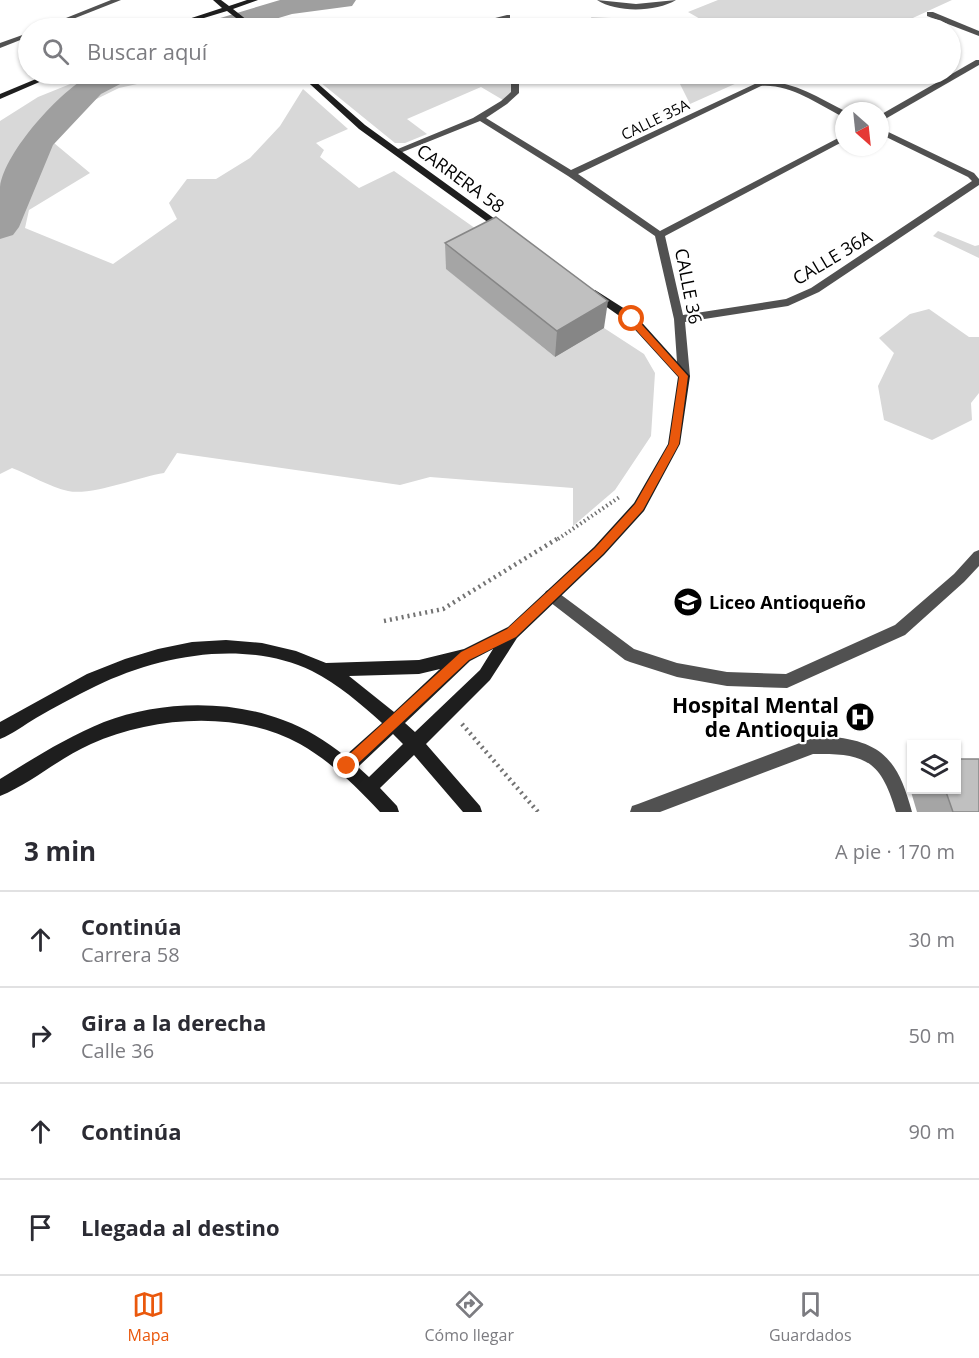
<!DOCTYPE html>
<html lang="es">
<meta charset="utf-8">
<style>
:root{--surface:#fff;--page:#f2f2f3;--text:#2b2b33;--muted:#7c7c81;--line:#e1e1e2;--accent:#ea580c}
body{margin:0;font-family:"Open Sans",sans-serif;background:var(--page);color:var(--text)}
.controls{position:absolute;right:18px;bottom:18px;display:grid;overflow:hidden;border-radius:0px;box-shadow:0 2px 4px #0004}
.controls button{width:54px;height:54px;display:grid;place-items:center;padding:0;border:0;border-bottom:2px solid var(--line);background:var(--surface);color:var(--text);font:30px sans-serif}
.compass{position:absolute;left:835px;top:102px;width:54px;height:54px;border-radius:50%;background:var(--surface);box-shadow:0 2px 4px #0004;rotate:153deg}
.stop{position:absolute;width:18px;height:18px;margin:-14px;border:4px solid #ea580c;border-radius:50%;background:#fff}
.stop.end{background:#ea580c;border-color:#fff;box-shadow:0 2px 6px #0008}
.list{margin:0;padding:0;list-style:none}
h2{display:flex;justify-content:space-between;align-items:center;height:78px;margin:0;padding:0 24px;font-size:26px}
h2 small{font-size:20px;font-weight:400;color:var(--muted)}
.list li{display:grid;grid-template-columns:39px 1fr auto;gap:18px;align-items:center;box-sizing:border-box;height:96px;padding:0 24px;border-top:2px solid var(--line)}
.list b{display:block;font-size:22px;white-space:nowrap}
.list p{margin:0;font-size:20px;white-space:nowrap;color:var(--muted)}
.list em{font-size:20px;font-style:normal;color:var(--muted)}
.icon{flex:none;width:33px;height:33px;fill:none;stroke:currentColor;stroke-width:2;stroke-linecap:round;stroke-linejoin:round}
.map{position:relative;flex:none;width:979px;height:812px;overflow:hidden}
.search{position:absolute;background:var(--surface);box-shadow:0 2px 4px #0004;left:18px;right:18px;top:18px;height:66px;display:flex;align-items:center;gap:15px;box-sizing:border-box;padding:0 21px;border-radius:33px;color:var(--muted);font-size:22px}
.sheet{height:462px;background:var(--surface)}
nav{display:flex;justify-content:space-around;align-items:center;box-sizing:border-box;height:84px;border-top:2px solid var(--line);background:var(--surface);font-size:16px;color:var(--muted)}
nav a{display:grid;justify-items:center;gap:3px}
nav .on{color:var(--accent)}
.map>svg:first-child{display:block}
.green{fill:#d8d8d8}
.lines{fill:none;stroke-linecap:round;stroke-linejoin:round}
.river{fill:#9f9f9f;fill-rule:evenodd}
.path-far1{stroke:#737373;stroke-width:4;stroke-dasharray:1.5 3;stroke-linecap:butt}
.path{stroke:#737373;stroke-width:4.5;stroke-dasharray:2 4;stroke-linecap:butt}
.lane{fill:#515151;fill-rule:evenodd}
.street{fill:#515151;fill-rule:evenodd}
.secondary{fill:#1e1e1e;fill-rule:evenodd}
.wall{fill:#a5a5a5}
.shaded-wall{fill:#868686}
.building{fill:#c0c0c0;stroke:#868686;stroke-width:1.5}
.route{fill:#ea580c}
.labels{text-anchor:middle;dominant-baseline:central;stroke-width:4.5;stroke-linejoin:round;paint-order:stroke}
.far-street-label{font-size:15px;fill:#000;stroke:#fff}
.street-label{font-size:18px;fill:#000;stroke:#fff}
.poi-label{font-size:18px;font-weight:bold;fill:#000;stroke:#fff;text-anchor:start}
.near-poi-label{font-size:21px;font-weight:bold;fill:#000;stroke:#fff;text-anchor:end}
</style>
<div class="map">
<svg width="979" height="812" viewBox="0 0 979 812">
<rect width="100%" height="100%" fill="#fff"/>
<g class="green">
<path d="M718,0H952L891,28H697L706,27L702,20L688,12Z"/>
<path d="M591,17L632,19L657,28L594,27Z"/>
<path d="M95,74L178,75L119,88L72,111L48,138L90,173L29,210L25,228L113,264L177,219L169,203L187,179H216L250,158L280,126L303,89L348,129L316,143L324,150L320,157L359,188L394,171L496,243L447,269L555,357L604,328L644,354L655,373L651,436L615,490L573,526V488L430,477L400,485L177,453L164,473C138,477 92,496 68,491C50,487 30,475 12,468L0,474V121L38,97Z"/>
<path d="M310,74H323L335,81L364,74L369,77L380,74L385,78L405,74H511L512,92L503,100L481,87L407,119L427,134L405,143H395Z"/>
<path d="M675,74H757L690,104Z"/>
<path d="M938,231L975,246L979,245V258L933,236Z"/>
<path d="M929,309L969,337H979V393L971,403L972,420L932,440L884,420L878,386L894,353L879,338L910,314Z"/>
</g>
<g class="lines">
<g class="river">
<path d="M280,0H356L352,6L292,14L245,28H203L207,22Z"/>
<path d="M92,74H130L126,81L101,94L53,145L19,227L13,235L0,239C0,222 0,203 0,187C5,151 61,90 92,74Z"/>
</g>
<path class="path-far1" d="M558,539L621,496"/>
<g class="path">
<path d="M384,621L443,609L560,537"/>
<path d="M462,724L538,812"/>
</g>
<g class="lane">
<path d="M111,0H121L50,28H41Z"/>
<path d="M28,33V37L0,48V43Z"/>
<path d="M833,737C885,742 899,764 912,812H896C881,760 865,753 813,754L660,812H630L632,806L638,804L813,738Z"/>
</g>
<g class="street">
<path d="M597,0L636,4L676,0C656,12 617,13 597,0Z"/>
<path d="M927,12H933L979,31V36L927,16Z"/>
<path d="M507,15H510V19L467,28H456Z"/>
<path d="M976,60H979V65L880,122V115Z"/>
<path d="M511,74H519V93L507,104L486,118L571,170L759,82C791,79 817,97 845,111L844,117L841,116C816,103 790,84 761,86L578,174L660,231L844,135V141L665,236L683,315L786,299L811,288L972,181L968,177L880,134V128L974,173L979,179V185L819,292L788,306L685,322L690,376L684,380L678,376L674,319L655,236L568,176L480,121L400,153L397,154L393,151L473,118L501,101L511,92Z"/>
<path d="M979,550V566L964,582L905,635L787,688L727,686L677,677L630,662L625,660L546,599L544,595L546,591L551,589L556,591L634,649L677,663L727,672L786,674L895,625L954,574L974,552Z"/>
</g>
<g class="secondary">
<path d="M213,0H221L229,6L247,0H258L233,9L257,28H249L227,11L171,28H161L222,8Z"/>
<path d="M48,74H58L0,99V94Z"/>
<path d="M299,74H307L365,125L506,227V231H500L359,129Z"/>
<path d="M595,290L636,316L690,376L680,444L644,511L604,555L517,638L490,680L426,744L480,806L482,812H463L414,755L380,788L397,806L399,812H380C356,786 330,761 300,744C239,710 153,716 91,744C59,758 32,783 0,796V779C34,758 67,737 104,722C158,701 229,699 283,720C306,728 326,741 345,756L382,723C361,704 338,684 312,671C245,639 160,655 96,686C75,696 55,707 36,718C24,725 13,734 0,739V722L87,674L125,659L158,649L192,642L226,640L262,643L296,651L326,663L419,660L464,649L508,627L594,547L634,503L668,444L678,377L628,322L591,296L590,294L591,292ZM493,649L480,670L415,732L405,723L470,661ZM440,669L394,712L349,676L419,674ZM393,734L403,744L369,777L358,767Z"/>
</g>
</g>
<g class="wall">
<path d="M445,243L604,328L555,357L446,269Z"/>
<path d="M912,783V789H957L979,812H917L909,785Z"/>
</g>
<path class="shaded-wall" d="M608,301L604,328L555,357L557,331Z"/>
<g class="building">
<path d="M496,217L608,301L557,331L445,243Z"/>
<path d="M957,759H979V812H953L945,789H957Z"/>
</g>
<path class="route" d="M628,317H635L688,376L679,444L643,510L603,554L516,637L469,660L351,770H342V761L461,652L507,629L595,548L635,504L669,444L679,377L628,321Z"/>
<defs>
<g id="school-disc" transform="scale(1.5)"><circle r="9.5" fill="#000" stroke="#fff"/><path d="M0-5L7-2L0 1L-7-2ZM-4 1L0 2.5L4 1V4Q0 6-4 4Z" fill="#fff"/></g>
<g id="hospital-disc" transform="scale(1.5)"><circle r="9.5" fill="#000" stroke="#fff"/><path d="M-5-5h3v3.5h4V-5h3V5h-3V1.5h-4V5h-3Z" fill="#fff"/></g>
</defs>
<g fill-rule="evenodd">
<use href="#school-disc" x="688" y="602"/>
<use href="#hospital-disc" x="860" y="717"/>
</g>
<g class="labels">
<g class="far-street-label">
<text transform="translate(655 119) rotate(-26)">CALLE 35A</text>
</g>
<g class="street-label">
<text transform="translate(461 178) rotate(36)">CARRERA 58</text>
<text transform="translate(832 257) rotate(-31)">CALLE 36A</text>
<text transform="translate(689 286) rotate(79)">CALLE 36</text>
</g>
<g class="poi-label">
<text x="709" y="602">Liceo Antioqueño</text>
</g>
<g class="near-poi-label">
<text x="839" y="705">Hospital Mental<tspan x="839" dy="24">de Antioquia</tspan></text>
</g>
</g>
</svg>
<div class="controls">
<button><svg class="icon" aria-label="layers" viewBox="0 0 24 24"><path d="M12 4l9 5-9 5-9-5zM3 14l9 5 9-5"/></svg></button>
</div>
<svg class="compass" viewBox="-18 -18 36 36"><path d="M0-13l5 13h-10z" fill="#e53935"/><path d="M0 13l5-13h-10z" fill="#7c7c81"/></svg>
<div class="stop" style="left:632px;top:319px"></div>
<div class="stop end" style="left:347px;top:766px"></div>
<div class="search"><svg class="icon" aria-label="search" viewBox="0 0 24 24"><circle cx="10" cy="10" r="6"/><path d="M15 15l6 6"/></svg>Buscar aquí</div>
</div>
<section class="sheet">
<h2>3 min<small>A pie · 170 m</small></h2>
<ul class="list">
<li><svg class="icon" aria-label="ahead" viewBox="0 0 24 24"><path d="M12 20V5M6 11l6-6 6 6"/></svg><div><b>Continúa</b><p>Carrera 58</p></div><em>30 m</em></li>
<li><svg class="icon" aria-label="right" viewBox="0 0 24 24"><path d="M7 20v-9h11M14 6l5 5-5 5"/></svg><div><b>Gira a la derecha</b><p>Calle 36</p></div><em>50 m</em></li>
<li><svg class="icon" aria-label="ahead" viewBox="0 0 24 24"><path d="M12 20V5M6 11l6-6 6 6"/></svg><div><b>Continúa</b></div><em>90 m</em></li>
<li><svg class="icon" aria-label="arrive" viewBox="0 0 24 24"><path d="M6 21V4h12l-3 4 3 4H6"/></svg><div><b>Llegada al destino</b></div></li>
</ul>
</section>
<nav>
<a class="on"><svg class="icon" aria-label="map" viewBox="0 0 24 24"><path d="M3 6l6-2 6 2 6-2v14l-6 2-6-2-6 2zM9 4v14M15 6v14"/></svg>Mapa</a>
<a><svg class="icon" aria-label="directions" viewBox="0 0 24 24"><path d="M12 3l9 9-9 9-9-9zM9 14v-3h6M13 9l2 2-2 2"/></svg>Cómo llegar</a>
<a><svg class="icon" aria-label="saved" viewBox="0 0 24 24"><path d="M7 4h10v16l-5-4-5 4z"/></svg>Guardados</a>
</nav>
